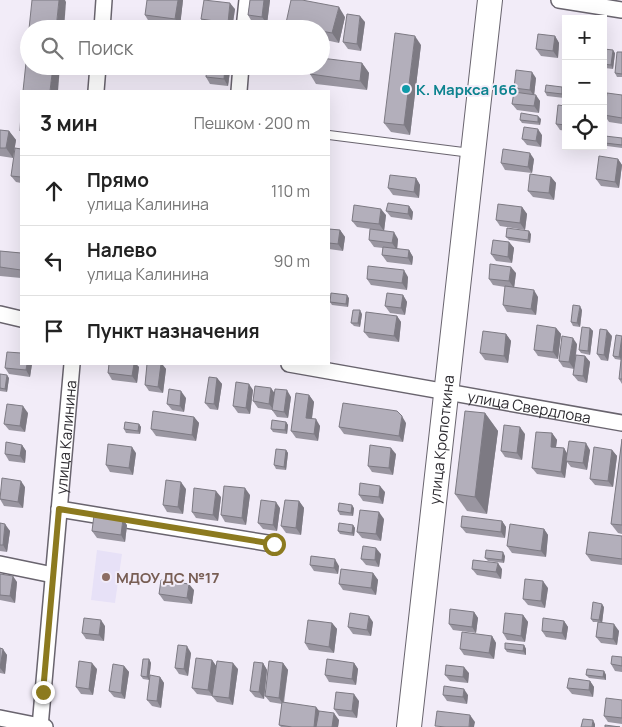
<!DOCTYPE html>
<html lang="ru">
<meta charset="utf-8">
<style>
:root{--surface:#fff;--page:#f6f6f6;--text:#222;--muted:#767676;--line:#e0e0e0}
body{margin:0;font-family:Manrope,sans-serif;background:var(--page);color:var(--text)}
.controls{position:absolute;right:15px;top:15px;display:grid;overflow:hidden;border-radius:0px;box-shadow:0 5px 20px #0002}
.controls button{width:45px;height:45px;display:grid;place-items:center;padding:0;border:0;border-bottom:1px solid var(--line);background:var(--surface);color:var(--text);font:25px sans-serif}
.stop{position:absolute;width:15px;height:15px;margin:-11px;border:4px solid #8c7a1f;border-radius:50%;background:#fff}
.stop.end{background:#8c7a1f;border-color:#fff;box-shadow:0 1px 5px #0008}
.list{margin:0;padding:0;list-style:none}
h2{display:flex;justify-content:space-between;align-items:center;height:65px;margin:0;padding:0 20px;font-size:21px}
h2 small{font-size:16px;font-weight:400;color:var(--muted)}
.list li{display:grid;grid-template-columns:32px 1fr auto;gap:15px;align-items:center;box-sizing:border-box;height:70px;padding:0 20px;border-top:1px solid var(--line)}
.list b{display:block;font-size:19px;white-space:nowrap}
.list p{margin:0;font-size:16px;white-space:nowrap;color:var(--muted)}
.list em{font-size:16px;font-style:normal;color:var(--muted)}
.icon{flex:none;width:28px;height:28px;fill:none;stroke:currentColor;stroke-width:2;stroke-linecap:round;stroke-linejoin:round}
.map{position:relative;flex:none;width:622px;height:727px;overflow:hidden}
.search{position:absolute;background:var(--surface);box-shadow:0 5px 20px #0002;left:20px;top:20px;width:310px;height:55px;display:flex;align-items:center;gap:12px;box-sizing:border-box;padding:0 18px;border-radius:28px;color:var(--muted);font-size:19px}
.panel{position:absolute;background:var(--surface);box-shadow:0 5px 20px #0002;left:20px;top:90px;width:310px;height:275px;border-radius:0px}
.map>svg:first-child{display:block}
.education{fill:#e7e1f7}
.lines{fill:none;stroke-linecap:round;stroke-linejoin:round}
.service-casing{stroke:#69646e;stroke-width:10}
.minor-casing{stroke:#69646e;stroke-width:18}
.primary-casing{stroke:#69646e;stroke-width:26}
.service{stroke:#fff;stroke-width:8}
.minor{stroke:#fff;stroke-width:15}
.primary{stroke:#fff;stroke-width:24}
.wall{fill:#9a96a1}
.shaded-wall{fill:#7d7a83}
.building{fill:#b3afbb;stroke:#7d7a83}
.route{stroke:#8c7a1f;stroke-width:6}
.culture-dot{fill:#0f9aa8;stroke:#f2ecf8;stroke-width:2}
.education-dot{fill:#8d6e63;stroke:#f2ecf8;stroke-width:2}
.labels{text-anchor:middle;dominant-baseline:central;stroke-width:4;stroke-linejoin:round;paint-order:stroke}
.culture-label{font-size:15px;font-weight:bold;fill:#0d838f;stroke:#f2ecf8;text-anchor:start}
.street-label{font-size:15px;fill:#2d2b30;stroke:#f2ecf8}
.education-label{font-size:15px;font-weight:bold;fill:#785e54;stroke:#f2ecf8;text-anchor:start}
</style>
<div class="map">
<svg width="622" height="727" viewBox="0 0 622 727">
<rect width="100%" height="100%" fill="#f2ecf8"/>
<path class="education" d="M97,550L122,554L115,603L91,600Z"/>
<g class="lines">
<g class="service-casing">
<path id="service" d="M329,135L471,153"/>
</g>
<g class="minor-casing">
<g id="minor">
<path d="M559,0L622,10"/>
<path d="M102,29L104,0"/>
<path d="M244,29L247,0"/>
<path d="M96,91L98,66"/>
<path d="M239,91L241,66"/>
<path d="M0,314L21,319"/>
<path id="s1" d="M289,364L622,423"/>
<path d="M59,509L273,544"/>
<path d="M0,564L53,575"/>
<path d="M0,718L45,727"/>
<path id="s2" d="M40,727L72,364"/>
</g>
</g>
<g class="primary-casing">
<g id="primary">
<path id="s3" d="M409,727L490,0"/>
</g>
</g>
<use href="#service" class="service"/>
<use href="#minor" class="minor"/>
<use href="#primary" class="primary"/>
</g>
<g class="wall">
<path d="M183,0L180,26L149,22L145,15Z"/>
<path d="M250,0H270L267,24L252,22L248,15Z"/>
<path d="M235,9L232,29L206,26L201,19Z"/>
<path d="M345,17L339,43L321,39V29H290L286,23Z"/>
<path d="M365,22L361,51L348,49L343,42Z"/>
<path d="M555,36L559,43L558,58L541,56L536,49Z"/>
<path d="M421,45L410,135L391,132L384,123Z"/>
<path d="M622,52V77H617L615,73Z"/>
<path d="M615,53L613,69L605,68L603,65V58Z"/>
<path d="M362,63L369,73L367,90L316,84L310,74Z"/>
<path d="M230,71L228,86L210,84L206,77Z"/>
<path d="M536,78L534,95L540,101L539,113L517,110L512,104L518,93L514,88Z"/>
<path d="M565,90L564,98L547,96L545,92Z"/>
<path d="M622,95V124L609,122L607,119L604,136H603V113L604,114Z"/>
<path d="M566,106V131L560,130L556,124Z"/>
<path d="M541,119L540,125L522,123L520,120Z"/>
<path d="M0,130L9,131L16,140L13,158L0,156Z"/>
<path d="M542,135L541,147L527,145L522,139Z"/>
<path d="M622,138V148L607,146L605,143Z"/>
<path d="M21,149V183L16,182L11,176Z"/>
<path d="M534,159L532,173L505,170L501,163Z"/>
<path d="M618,159L622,165L619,188L601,186L596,179Z"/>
<path d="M551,177L556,183L554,200L533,197L528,191Z"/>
<path d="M416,178L420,185L419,198L393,195L388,188Z"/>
<path d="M409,206L413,212L412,220L391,217L386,211Z"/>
<path d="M522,207L527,214L525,230L500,226L496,220Z"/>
<path d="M386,215L384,231L357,227L352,221Z"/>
<path d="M329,229L340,230L345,237L343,251L329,249Z"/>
<path d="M531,234L530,243L509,240L506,237Z"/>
<path d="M398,239L397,249L409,250L413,257L412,265L387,262L382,255L383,248L374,247L369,240Z"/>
<path d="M509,242L514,248L512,263L496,261L491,254Z"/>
<path d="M0,251L21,253V278L0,276Z"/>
<path d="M516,273L514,288L538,297L536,315L507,312L503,305L505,287L493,285L489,279Z"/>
<path d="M408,277L407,290L371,285L367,279Z"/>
<path d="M403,295L407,302L405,315L390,313L385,306Z"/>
<path d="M349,298L348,307L332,305L330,302Z"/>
<path d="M582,310L580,327L573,326L571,322Z"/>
<path d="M362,314L360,327L354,326L351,323Z"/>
<path d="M397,316L401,322L399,342L369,338L364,332Z"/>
<path d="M556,328L561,334L558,359L538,356L534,350Z"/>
<path d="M590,328L593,331L590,355L581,353L579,350Z"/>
<path d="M506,334L511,341L508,363L485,360L480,353Z"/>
<path d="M612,336L608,361L601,360L597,354Z"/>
<path d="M622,336V384L619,379L621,360L615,359L613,356Z"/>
<path d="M577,344L576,355L585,356L590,362L587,383L578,381L573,375L574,369L563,367L559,361Z"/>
<path d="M32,364L30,377L9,374L5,368Z"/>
<path d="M109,364H136L139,367L137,383L112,380L108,373Z"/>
<path d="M147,364H162L166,369L163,393L149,391L145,385Z"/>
<path d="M0,374L9,378L7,392L0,391Z"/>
<path d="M217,378L222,384L218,410L210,409L205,403Z"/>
<path d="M253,390L250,414L238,413L233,406Z"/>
<path d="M274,393L291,397L288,418L277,417L272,410L258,408L253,401Z"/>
<path d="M309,395L314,402L312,419L320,426L318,441L296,438L291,431Z"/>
<path d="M186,398L184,412L172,410L167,404Z"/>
<path d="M28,413L25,432L9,430L4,424Z"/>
<path d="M485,413L498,431L487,514L467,511L455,494Z"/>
<path d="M194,417L199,423L196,441L156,436L151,429Z"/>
<path d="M286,422L288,425L287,434L273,432L271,429Z"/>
<path d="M406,423L403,442L344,434L339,427Z"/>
<path d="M139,424L141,427L140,434L126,433L124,429Z"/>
<path d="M552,433L557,440L556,447L564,448L567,454L590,450L587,470L571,467L567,462L565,478L537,474L532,468Z"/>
<path d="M525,434L522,460L505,457L501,451Z"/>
<path d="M622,439V534L618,533L611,524Z"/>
<path d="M22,445L26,451L25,463L9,461L5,454Z"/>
<path d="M286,450L288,453L286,470L276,469L274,465Z"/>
<path d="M612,450L617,456L613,487L595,485L590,479Z"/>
<path d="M136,453L133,475L110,472L106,465Z"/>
<path d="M396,454L393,475L372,472L368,466Z"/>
<path d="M25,487L23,508L4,506L0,499Z"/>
<path d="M186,489L183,514L167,512L163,505Z"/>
<path d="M385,492L383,504L363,501L359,495Z"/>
<path d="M250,495L246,525L225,522L221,515Z"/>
<path d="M221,497L218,521L196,518L192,512Z"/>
<path d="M299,501L304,508L301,535L286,533L281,526Z"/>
<path d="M280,508L277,531L263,529L258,523Z"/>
<path d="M354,508L353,516L340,515L338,511Z"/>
<path d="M384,519L381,541L362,538L357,532Z"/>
<path d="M502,521L506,527L505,538L466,533L461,527Z"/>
<path d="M0,523L10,531L7,552L0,551Z"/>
<path d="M127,525L125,542L97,538L92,531Z"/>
<path d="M353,525L355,528L354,536L340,534L338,531Z"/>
<path d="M544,529L548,535L546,557L512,553L507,546Z"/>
<path d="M622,536V565L591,561L586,554Z"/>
<path d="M381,554L379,567L366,565L361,559Z"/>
<path d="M505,556L504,563L488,561L485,558Z"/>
<path d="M310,565L339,566L338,574L314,571Z"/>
<path d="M472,569H502L501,579L477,575Z"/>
<path d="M373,573L378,580L376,595L343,590L339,584Z"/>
<path d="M0,574L17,582L15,603L0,600Z"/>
<path d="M548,588L545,608L528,605L523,599Z"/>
<path d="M194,590L192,604L164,601L159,594Z"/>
<path d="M604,607L602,623L619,631L617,645L601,643L596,637L598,622H593L591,619Z"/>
<path d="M474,612L478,618L476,633L453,630L449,624Z"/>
<path d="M523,615L528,622L525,642L507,640L503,633Z"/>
<path d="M564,621L568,627L566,640L546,637L542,631Z"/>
<path d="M373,622L371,636L353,634L348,627Z"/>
<path d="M332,623L337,629L334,653L309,650L305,643Z"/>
<path d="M105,626L104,641L86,639L82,633Z"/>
<path d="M492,636L496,643L494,659L464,655L460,649Z"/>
<path d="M524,645L526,649V655L507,652L505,649Z"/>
<path d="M0,648L7,655L5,674L0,673Z"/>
<path d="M191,653L188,676L179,674L175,668Z"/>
<path d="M622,657V672L615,671L611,664Z"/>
<path d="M149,659L151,663L149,680L143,679L141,676Z"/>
<path d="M212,660L216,666L238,669L233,705L217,702L212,696L197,694L192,688Z"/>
<path d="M263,663L267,670L264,699L255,697L250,691Z"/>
<path d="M283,663L288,670L284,703L319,711L339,720L338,727H281L279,725L282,704L270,702L265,696Z"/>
<path d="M354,663L358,669L356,685L329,682L325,675Z"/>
<path d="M124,666L129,672L125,699L114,697L109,691Z"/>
<path d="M97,669L93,695L81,694L76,687Z"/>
<path d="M604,671L606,675V680L589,678L586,675Z"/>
<path d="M469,673L468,683L450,681L445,675Z"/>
<path d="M160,677L164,683L161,708L152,706L147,700Z"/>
<path d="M590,681L594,687L593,697L572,694L567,688Z"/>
<path d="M443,695H468L467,704L447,701Z"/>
<path d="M622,700V724L608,722L604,716Z"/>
<path d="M359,701L357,718L339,716L334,709Z"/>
</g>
<g class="shaded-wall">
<path d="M59,0H65L66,2L64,29H56Z"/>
<path d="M178,0H183L180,26L175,19Z"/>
<path d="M264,0H270L267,24L262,17Z"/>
<path d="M230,3L235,9L232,29L228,23Z"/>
<path d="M339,7L345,17L339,43L332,33Z"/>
<path d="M360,16L365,22L361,51L357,44Z"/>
<path d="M415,36L421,45L410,135L404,125Z"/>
<path d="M555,36L559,43L558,58L553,51Z"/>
<path d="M613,50L615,53L613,69L611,65Z"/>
<path d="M362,63L369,73L367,90L360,81Z"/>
<path d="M53,66H60L58,91H50Z"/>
<path d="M225,66H226L230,71L228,86L224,79Z"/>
<path d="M532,72L536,78L534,96L530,90Z"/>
<path d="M562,87L565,90L564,98L562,94Z"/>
<path d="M536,95L540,101L539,113L534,106Z"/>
<path d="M603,113L607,119L604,136L603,134Z"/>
<path d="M538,116L541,119L540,125L538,122Z"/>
<path d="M538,129L542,135L541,147L536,141Z"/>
<path d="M9,131L16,140L13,158L6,148Z"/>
<path d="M530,153L534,159L532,173L528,167Z"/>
<path d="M618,159L622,165L619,188L615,182Z"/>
<path d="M551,177L556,183L554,200L549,193Z"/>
<path d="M416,178L420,185L419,198L414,192Z"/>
<path d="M409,206L413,212L412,220L408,214Z"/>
<path d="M522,207L527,214L525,230L520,223Z"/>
<path d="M381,209L386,215L384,231L379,224Z"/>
<path d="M340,230L345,237L343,251L338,244Z"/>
<path d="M529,231L531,234L530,243L528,240Z"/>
<path d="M394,232L398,239L397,250L392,243Z"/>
<path d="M509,242L514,248L512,263L508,257Z"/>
<path d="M409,250L413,257L412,265L408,258Z"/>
<path d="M511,267L516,273L514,288L509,281Z"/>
<path d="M404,270L408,277L407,290L402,283Z"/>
<path d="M534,290L538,297L536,315L531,309Z"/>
<path d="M347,295L349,298L348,307L346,304Z"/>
<path d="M403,295L407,302L405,315L401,308Z"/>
<path d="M580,306L582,310L580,327L577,323Z"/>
<path d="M360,310L362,314L360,327L358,323Z"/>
<path d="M397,316L401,322L399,342L394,336Z"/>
<path d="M556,328L561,334L558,359L553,352Z"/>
<path d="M590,328L593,331L590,355L588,351Z"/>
<path d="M607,330L612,336L608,361L604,355Z"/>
<path d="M506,334L511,341L508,363L504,356Z"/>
<path d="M622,336V360L619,357Z"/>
<path d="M573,338L577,344L574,369L569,362Z"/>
<path d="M585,356L590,362L587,383L583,376Z"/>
<path d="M27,364H32L30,377L26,370Z"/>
<path d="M134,364H136L139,367L137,383L132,376Z"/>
<path d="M161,364H162L166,369L163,393L158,387Z"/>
<path d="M7,375L9,378L7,392L5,389Z"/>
<path d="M217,378L222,384L218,410L214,404Z"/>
<path d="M249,384L253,390L250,414L246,408Z"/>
<path d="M271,388L276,395L274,410L269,404Z"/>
<path d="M287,390L291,397L288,418L284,412Z"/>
<path d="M181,391L186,398L184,412L180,406Z"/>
<path d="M309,395L314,402L311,424L306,418Z"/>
<path d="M23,406L28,413L25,432L20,426Z"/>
<path d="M485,413L498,431L487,514L475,497Z"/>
<path d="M402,416L406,423L403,442L399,436Z"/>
<path d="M194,417L199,423L196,441L192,435Z"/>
<path d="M316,419L320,426L318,441L314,434Z"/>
<path d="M286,422L288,425L287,434L285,430Z"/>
<path d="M139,424L141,427L140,434L138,431Z"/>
<path d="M520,427L525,434L522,460L517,453Z"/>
<path d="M552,433L557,440L555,453L551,447Z"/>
<path d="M586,443L590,450L587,470L583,463Z"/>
<path d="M22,445L26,451L25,463L20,456Z"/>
<path d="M132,447L136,453L133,475L129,468Z"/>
<path d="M391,448L396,454L393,475L389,468Z"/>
<path d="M564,448L568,455L565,478L561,472Z"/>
<path d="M286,450L288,453L286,470L284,467Z"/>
<path d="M612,450L617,456L613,487L608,481Z"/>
<path d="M21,481L25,487L23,508L18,502Z"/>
<path d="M181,482L186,489L183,514L178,507Z"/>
<path d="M380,486L385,492L383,504L379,497Z"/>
<path d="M245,488L250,495L246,525L242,518Z"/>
<path d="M216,491L221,497L218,521L213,515Z"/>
<path d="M299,501L304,508L301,535L296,528Z"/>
<path d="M276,502L280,508L277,531L273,525Z"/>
<path d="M352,505L354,508L353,516L351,513Z"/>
<path d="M379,512L384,519L381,541L376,534Z"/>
<path d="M123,519L127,525L125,542L121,535Z"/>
<path d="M502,521L506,527L505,538L501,532Z"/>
<path d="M5,524L10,531L7,552L3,545Z"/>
<path d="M353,525L355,528L354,536L352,533Z"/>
<path d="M544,529L548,535L546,557L541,551Z"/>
<path d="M376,548L381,554L379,567L375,560Z"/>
<path d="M503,552L505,556L504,563L502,560Z"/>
<path d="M335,559L339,566L338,574L334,568Z"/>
<path d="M498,563L502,569L501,579L496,572Z"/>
<path d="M373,573L378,580L376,595L371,588Z"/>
<path d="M13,576L17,582L15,603L10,596Z"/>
<path d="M543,581L548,588L545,608L541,601Z"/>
<path d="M189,584L194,590L192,604L187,598Z"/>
<path d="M602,604L604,607L602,623L599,620Z"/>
<path d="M474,612L478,618L476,633L472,627Z"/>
<path d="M523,615L528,622L525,642L521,636Z"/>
<path d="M369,616L373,622L371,636L367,630Z"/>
<path d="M101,620L105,626L104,641L99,635Z"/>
<path d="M564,621L568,627L566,640L562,633Z"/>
<path d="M332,623L337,629L334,653L329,647Z"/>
<path d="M614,624L619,631L617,645L613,639Z"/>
<path d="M492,636L496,643L494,659L489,653Z"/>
<path d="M524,645L526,649V655L523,651Z"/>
<path d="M187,646L191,653L188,676L184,669Z"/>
<path d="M3,649L7,655L5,674L0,668Z"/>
<path d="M149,659L151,663L149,680L147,677Z"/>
<path d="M212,660L217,667L213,696L208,690Z"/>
<path d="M92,663L97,669L93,695L89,689Z"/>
<path d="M233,663L238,669L233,705L229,698Z"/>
<path d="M263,663L267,670L264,699L259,692Z"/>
<path d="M283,663L288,670L283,704L279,698Z"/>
<path d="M354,663L358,669L356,685L352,679Z"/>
<path d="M124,666L129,672L125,699L121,693Z"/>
<path d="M464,667L469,673L468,683L463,677Z"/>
<path d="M604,671L606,675V680L603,677Z"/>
<path d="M160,677L164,683L161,708L157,701Z"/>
<path d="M590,681L594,687L593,697L589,690Z"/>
<path d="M464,689L468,695L467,704L463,697Z"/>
<path d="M354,694L359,701L357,718L352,711Z"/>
<path d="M316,707L321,713L319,727H314Z"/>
<path d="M334,713L339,720L338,727H332Z"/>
<path d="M470,715L475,722L474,727H469Z"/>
<path d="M593,720L595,724V727H592Z"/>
</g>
<g class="building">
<path d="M32,0H59L56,29H29Z"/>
<path d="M147,0H178L175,19L145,15Z"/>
<path d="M204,0L230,3L228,23L201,19Z"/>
<path d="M250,0H264L262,17L248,15Z"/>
<path d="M291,0H302L339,7L332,33L321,31V29H311L286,23Z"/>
<path d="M347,14L360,16L357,44L343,42Z"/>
<path d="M395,33L415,36L404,125L384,123Z"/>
<path d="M29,34V66H53L50,91H23Z"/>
<path d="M538,34L555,36L553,51L536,49Z"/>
<path d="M604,49L613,50L611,65L603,64Z"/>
<path d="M617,52H622V74L615,73Z"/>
<path d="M321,58L362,63L360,81L310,74L311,66H321Z"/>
<path d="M207,66H225L224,79L206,77Z"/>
<path d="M516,70L532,72L530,90L514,88Z"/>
<path d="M546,85L562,87V94L545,92Z"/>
<path d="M514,92L536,95L534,106L512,104Z"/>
<path d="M607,93L622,95V118L604,115Z"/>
<path d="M558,105L566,106V125L556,124Z"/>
<path d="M21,113V132L20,131Z"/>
<path d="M521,113L538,116V122L520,120Z"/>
<path d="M524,127L538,129L536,141L522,139Z"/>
<path d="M0,130L9,131L6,148H0Z"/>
<path d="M605,136L622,138V145L605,143Z"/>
<path d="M15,148L21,149V177L11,176Z"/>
<path d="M503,149L530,153L528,167L501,163Z"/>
<path d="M599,156L618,159L615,182L596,179Z"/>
<path d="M530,174L551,177L549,193L528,191Z"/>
<path d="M390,175L416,178L414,192L388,188Z"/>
<path d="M388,203L409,206L408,214L386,211Z"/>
<path d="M498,204L522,207L520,223L496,220Z"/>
<path d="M354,205L381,209L379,224L352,221Z"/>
<path d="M507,228L529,231L528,240L506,237Z"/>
<path d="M329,229L340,230L338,244L329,243Z"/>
<path d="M370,229L394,232L392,243L369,240Z"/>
<path d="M493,240L509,242L508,257L491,254Z"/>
<path d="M383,247L409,250L408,258L382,255Z"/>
<path d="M0,251L21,253V270L0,267Z"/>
<path d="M490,264L511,267L509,281L489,279Z"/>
<path d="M368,266L404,270L402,283L367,279Z"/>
<path d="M505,286L534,290L531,309L503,305Z"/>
<path d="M331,293L347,295L346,304L330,302Z"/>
<path d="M387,293L403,295L401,308L385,306Z"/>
<path d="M573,305L580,306L577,323L571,322Z"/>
<path d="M353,310H360L358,323H351Z"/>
<path d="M366,312L397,316L394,336L364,332Z"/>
<path d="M537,325L556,328L553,352L534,350Z"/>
<path d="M582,327L590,328L588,351L579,350Z"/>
<path d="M600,329L607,330L604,355L597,354Z"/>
<path d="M483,331L506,334L504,356L480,353Z"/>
<path d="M616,335L622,336L619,357L613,356Z"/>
<path d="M562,336L573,338L569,362L559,361Z"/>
<path d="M622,351V379H619Z"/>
<path d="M7,352L21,353V364H27L26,370L5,368Z"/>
<path d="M576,355L585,356L583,376L573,375Z"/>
<path d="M109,364H134L132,376L108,373Z"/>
<path d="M147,364H161L158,387L145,385Z"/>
<path d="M0,374L7,375L5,389L0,388Z"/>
<path d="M209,377L217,378L214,404L205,403Z"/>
<path d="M236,382L249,384L246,408L233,406Z"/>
<path d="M255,386L271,388L269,404L253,401Z"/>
<path d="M169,389L181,391L180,406L167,404Z"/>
<path d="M275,389L287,390L284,412L272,410Z"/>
<path d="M296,393L309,395L306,418L316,419L314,434L291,431Z"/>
<path d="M343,403L397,411L402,416L399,436L339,427Z"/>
<path d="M7,404L23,406L20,426L4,424Z"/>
<path d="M153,411L194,417L192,435L151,429Z"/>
<path d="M465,411L485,413L475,497L455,494Z"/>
<path d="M272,420L286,422L285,430L271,429Z"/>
<path d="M125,422L139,424L138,431L124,429Z"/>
<path d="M504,425L520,427L517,453L501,451Z"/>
<path d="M536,432L552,433L551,447L564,448L561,472L532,468Z"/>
<path d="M622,439V525L611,524Z"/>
<path d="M569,441L586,443L583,463L566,461Z"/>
<path d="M6,442L22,445L20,456L5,454Z"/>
<path d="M108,444L132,447L129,468L106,465Z"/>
<path d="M370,445L391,448L389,468L368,466Z"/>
<path d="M594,447L612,450L608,481L590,479Z"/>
<path d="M276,449L286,450L284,467L274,465Z"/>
<path d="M2,478L21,481L18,502L0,499Z"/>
<path d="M166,480L181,482L178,507L163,505Z"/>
<path d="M360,483L380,486L379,497L359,495Z"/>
<path d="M224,486L245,488L242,518L221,515Z"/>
<path d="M194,488L216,491L213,515L192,512Z"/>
<path d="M261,500L276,502L273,525L258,523Z"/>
<path d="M285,500L299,501L296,528L281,526Z"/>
<path d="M339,503L352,505L351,513L338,511Z"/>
<path d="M360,510L379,512L376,534L357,532Z"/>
<path d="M94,515L123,519L121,535L92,531Z"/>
<path d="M462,516L502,521L501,532L461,527Z"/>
<path d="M0,523L5,524L3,545H0Z"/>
<path d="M339,523L353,525L352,533L338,531Z"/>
<path d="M510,524L544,529L541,551L507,546Z"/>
<path d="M589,532L622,536V559L586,554Z"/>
<path d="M363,546L376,548L375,560L361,559Z"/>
<path d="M486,550L503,552L502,560L485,558Z"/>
<path d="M311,556L335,559L334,568L310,565Z"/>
<path d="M473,560L498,563L496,572L472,569Z"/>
<path d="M341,569L373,573L371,588L339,584Z"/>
<path d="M0,574L13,576L10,596L0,595Z"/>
<path d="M525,579L543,581L541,601L523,599Z"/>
<path d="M161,580L189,584L187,598L159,594Z"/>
<path d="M593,602L602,604L599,620L591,619Z"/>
<path d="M450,609L474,612L472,627L449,624Z"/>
<path d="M350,613L369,616L367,630L348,627Z"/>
<path d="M505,613L523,615L521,636L503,633Z"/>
<path d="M84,618L101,620L99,635L82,633Z"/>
<path d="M543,618L564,621L562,633L542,631Z"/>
<path d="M308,620L332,623L329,647L305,643Z"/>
<path d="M598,622L614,624L613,639L596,637Z"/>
<path d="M462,632L492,636L489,653L460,649Z"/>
<path d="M505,643L524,645L523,651L505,649Z"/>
<path d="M178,645L187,646L184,669L175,668Z"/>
<path d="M0,648L3,649L0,668Z"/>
<path d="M612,656L622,657V666L611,664Z"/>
<path d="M196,658L212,660L208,690L192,688Z"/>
<path d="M143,659H149L147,677L141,676Z"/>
<path d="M327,659L354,663L352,679L325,675Z"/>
<path d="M79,661L92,663L89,689L76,687Z"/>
<path d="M217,661L233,663L229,698L212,696Z"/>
<path d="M269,661L283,663L279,698L265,696Z"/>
<path d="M254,662L263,663L259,692L250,691Z"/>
<path d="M113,664L124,666L121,693L109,691Z"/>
<path d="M446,665L464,667L463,677L445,675Z"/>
<path d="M587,669L604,671L603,677L586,675Z"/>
<path d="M150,675L160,677L157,701L147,700Z"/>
<path d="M569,678L590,681L589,690L567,688Z"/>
<path d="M444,686L464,689L463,697L443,695Z"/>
<path d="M336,692L354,694L352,711L334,709Z"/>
<path d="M606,698L622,700V718L604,716Z"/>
<path d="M282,702L316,707L314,727H292L279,725Z"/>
<path d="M319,711L334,713L332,727H316Z"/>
<path d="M437,711L470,715L469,727H446L435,726Z"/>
<path d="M583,719L593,720L592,727H581Z"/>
<path d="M605,725L620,727H605Z"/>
</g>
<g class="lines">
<path class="route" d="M43,692L59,509L274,544"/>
</g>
<circle class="culture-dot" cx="406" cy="89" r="5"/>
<circle class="education-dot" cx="106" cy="577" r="5"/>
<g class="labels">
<g class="culture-label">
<text x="416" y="89">К. Маркса 166</text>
</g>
<g class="street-label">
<text stroke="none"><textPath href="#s1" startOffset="244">улица Свердлова</textPath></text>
<text stroke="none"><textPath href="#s2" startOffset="291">улица Калинина</textPath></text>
<text stroke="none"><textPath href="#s3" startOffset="289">улица Кропоткина</textPath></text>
</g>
<g class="education-label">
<text x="116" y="577">МДОУ ДС №17</text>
</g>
</g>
</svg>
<div class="controls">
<button>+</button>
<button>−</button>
<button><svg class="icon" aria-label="locate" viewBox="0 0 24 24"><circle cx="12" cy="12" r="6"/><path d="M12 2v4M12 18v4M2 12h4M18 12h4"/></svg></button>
</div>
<div class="stop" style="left:274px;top:544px"></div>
<div class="stop end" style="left:43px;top:692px"></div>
<div class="search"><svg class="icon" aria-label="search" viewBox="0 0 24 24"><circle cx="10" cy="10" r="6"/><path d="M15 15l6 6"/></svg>Поиск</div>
<section class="panel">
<h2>3 мин<small>Пешком · 200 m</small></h2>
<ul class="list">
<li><svg class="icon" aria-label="ahead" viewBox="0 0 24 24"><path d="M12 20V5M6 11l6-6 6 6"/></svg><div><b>Прямо</b><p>улица Калинина</p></div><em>110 m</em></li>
<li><svg class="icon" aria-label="left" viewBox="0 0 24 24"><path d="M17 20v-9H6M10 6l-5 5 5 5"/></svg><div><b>Налево</b><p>улица Калинина</p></div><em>90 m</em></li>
<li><svg class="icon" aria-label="arrive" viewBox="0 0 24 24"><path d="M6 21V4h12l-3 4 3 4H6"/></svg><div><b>Пункт назначения</b></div></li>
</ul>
</section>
</div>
